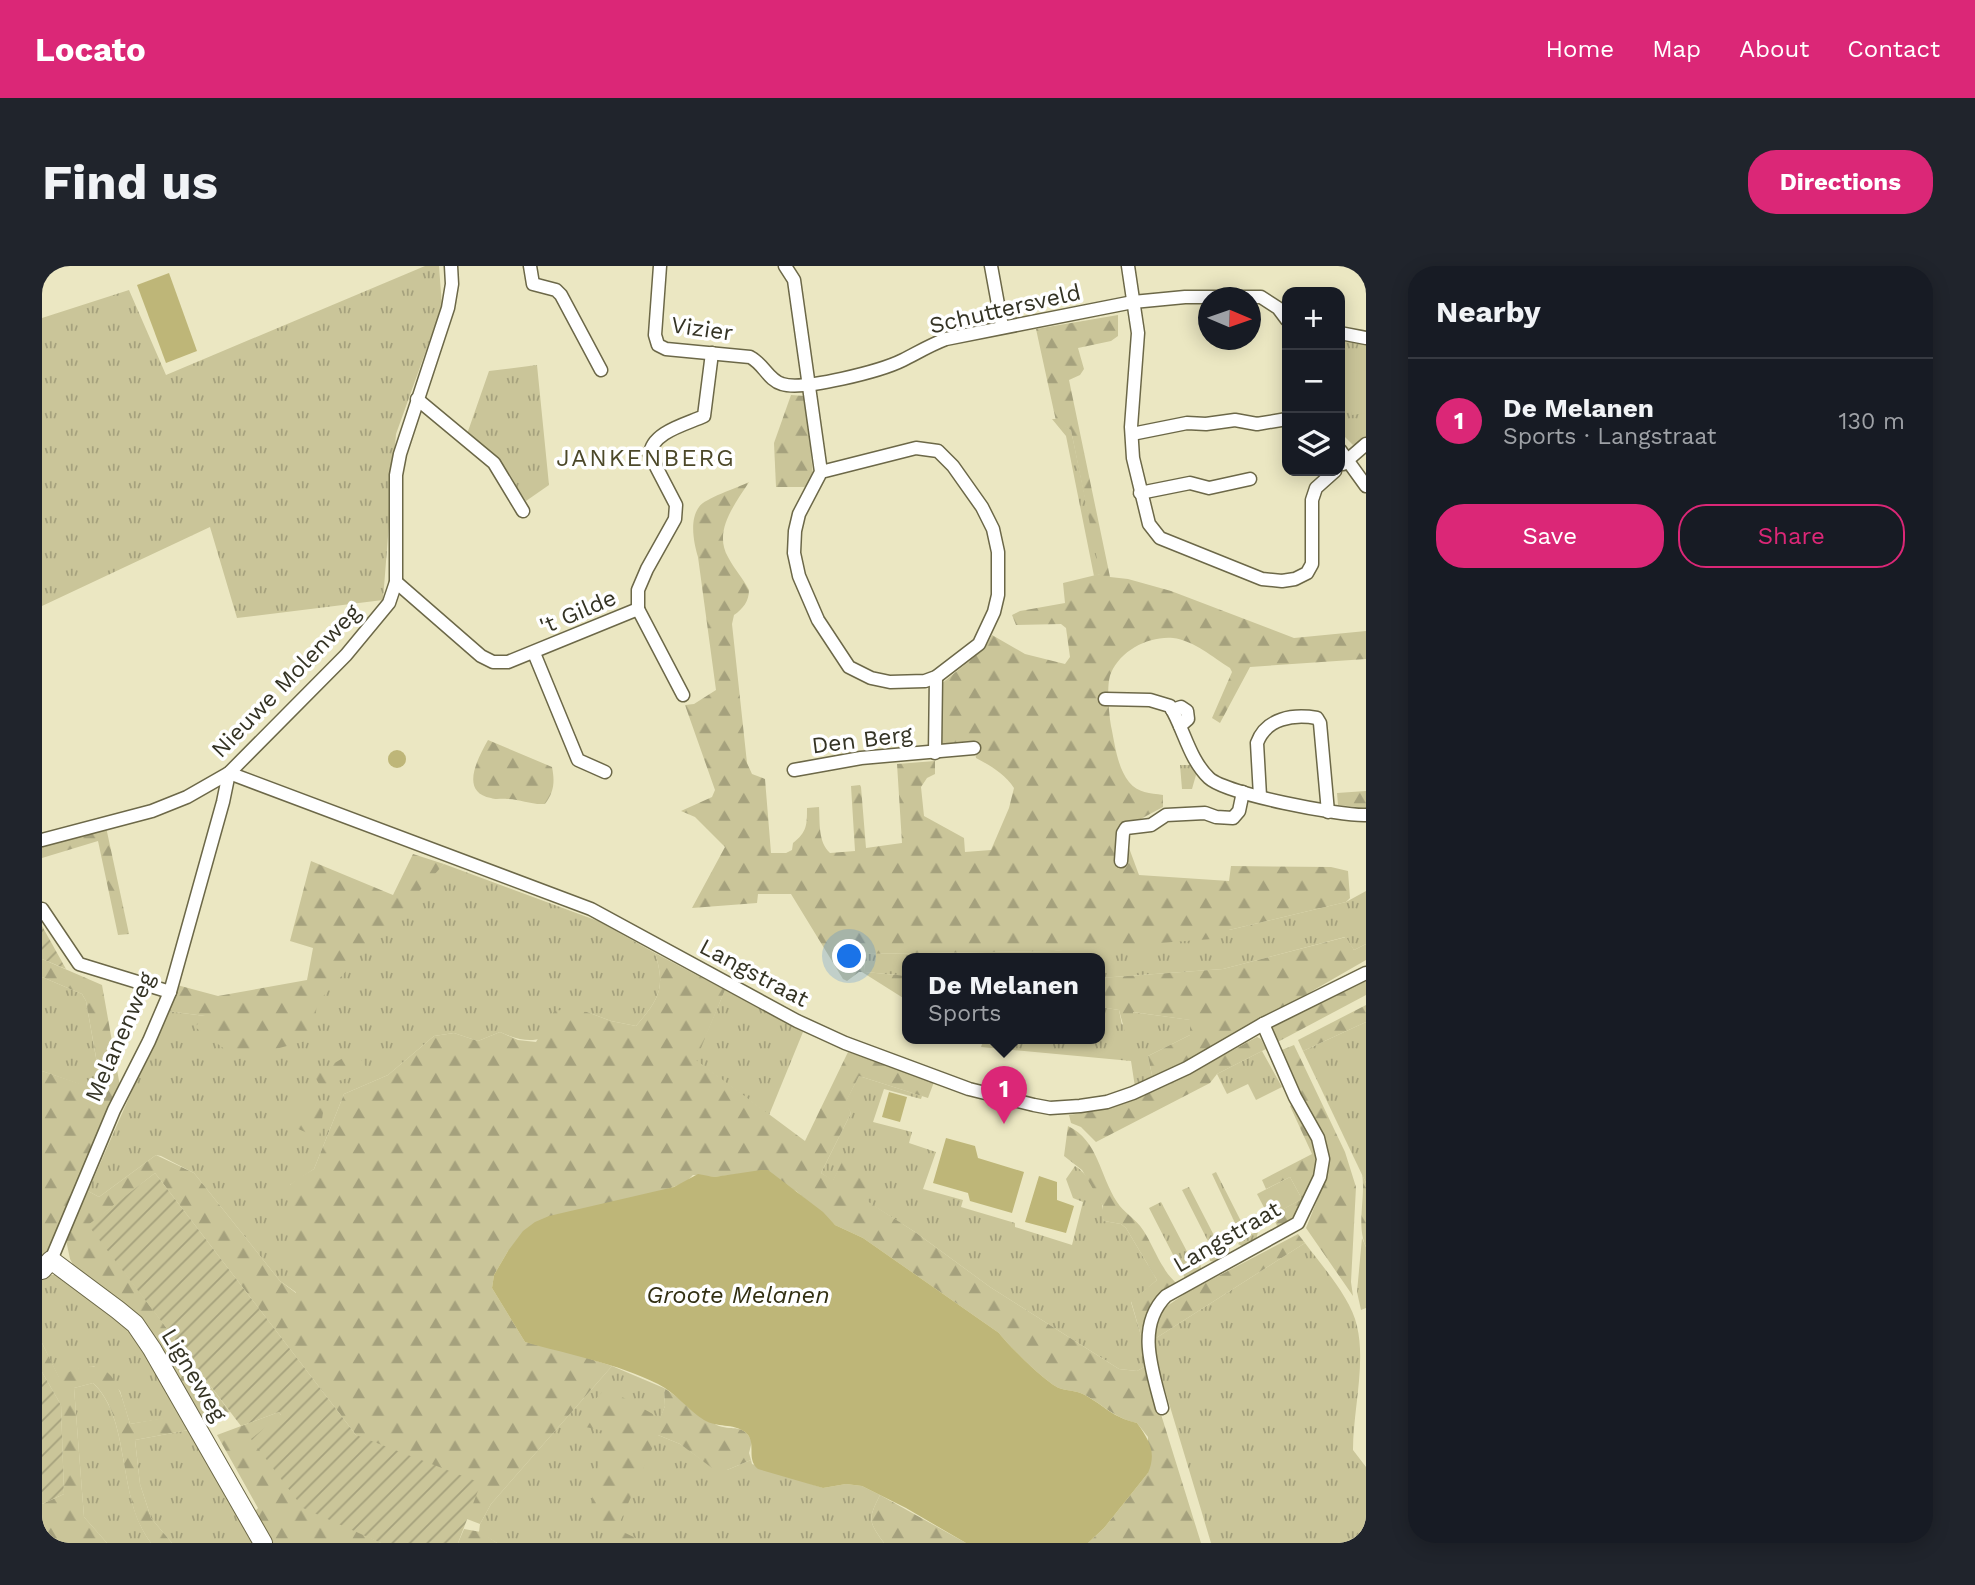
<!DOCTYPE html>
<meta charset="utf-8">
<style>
:root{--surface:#171b24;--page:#20242c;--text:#f1f3f6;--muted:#9ea1a6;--line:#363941;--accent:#db2777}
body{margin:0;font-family:"Work Sans",sans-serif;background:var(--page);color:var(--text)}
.controls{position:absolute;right:21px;top:21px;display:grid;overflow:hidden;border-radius:14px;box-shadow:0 4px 18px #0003}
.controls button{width:63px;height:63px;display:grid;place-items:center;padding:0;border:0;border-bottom:2px solid var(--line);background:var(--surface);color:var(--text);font:35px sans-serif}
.compass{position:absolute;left:1156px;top:21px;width:63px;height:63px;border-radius:50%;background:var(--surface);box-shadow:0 4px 18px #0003;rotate:92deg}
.you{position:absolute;left:808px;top:691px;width:24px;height:24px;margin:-18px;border:5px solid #fff;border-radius:50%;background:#1a73e8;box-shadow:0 0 0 10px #1a73e833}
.badge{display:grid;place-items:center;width:46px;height:46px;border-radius:50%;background:var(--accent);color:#fff;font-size:23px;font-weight:700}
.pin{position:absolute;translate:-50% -58px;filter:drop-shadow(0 2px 4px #0008)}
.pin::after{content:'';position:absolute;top:37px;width:24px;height:21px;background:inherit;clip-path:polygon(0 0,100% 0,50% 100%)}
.popup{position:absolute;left:860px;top:687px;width:203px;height:91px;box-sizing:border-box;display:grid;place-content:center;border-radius:14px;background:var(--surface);filter:drop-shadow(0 2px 5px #0005);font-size:23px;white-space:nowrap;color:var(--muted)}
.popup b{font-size:26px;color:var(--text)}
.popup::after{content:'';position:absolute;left:50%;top:100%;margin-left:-14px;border:14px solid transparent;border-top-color:var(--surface)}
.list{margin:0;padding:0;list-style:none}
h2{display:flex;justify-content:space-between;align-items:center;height:91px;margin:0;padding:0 28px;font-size:30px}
h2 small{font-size:23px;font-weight:400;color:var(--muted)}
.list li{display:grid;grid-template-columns:46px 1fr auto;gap:21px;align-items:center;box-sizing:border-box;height:126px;padding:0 28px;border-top:2px solid var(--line)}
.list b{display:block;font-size:26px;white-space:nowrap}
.list p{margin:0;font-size:23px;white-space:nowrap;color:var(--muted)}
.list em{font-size:23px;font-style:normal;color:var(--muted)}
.actions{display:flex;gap:14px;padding:21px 28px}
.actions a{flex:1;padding:16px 0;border:2px solid var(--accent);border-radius:28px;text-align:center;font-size:24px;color:var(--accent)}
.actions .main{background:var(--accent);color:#fff}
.icon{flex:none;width:38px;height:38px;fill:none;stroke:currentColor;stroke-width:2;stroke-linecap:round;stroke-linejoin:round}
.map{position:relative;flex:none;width:1324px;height:1277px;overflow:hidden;border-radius:28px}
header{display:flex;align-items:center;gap:42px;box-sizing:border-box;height:98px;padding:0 35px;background:var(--accent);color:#fff}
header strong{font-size:33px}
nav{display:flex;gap:38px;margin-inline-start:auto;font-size:24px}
.intro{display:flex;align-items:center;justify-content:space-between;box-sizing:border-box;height:168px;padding:0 42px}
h1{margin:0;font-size:49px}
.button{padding:18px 32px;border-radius:28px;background:var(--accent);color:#fff;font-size:24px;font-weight:700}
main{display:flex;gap:42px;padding:0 42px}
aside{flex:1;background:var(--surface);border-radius:28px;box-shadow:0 4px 18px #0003}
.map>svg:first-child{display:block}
.grass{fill:url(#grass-tufts)}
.forest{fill:url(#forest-firs)}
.garden{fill:url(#garden-furrows)}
.pitch{fill:#cac599}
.water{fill:#beb678}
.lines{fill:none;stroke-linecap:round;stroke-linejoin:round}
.street-casing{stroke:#6c6848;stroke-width:15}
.secondary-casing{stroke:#6c6848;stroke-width:20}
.street{stroke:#fff;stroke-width:12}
.secondary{stroke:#fff;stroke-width:18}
.labels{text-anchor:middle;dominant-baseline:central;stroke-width:7;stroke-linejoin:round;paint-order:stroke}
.street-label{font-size:23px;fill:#343324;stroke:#fff}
.neighbourhood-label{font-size:24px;letter-spacing:2px;fill:#4c4829;stroke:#fff}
.water-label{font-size:24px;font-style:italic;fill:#322f12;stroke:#fff}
</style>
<header>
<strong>Locato</strong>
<nav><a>Home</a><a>Map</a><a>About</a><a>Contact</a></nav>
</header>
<div class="intro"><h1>Find us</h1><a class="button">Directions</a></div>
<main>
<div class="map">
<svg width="1324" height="1277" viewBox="0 0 1324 1277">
<defs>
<pattern id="grass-tufts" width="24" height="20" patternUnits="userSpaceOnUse" patternTransform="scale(1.75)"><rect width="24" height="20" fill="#cac599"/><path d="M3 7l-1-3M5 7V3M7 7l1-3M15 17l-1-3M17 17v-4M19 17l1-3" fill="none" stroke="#a5a17d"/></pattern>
<pattern id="forest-firs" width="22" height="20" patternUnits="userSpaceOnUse" patternTransform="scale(1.75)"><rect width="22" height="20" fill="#cac599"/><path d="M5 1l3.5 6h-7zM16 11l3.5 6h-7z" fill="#a5a17d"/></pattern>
<pattern id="garden-furrows" width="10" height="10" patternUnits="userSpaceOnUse" patternTransform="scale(1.75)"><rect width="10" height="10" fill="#cac599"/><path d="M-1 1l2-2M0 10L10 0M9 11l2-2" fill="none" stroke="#a5a17d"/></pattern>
</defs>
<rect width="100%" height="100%" fill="#ebe7c2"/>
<g class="grass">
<path d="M383,0H397L400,40L354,168L341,334L195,352L168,261L0,340V52L87,24L124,109Z"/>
<path d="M1298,74L1324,79V172L1311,179L1298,166Z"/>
<path d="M495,99L507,219L484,235L458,197L424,171L447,105Z"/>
<path d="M1010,153H1014L1029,164L1059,308L1052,310L1024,170Z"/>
<path d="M1138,499H1149L1154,509L1150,523H1140Z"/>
<path d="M402,598L556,655L613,687C624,722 617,733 594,760L569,755L545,746C510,767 499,785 458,766L436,775L412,767L392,770L346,809L302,828L272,903L248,919L255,1027L238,1015L152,907L119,890L114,889L57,931L46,925L125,745L163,750L265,734Z"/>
<path d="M1324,625V678L1312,684L1303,671L1181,703L1058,712V692H866V710L823,706L822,688L1012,685L1187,664L1304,636Z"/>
<path d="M0,711L40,728L44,735L60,826L0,805Z"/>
<path d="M683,724L761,766L727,849L653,794Z"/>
<path d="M1058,741L1077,744L1080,759L1090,746L1149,754L1148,769L1106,790L1111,814L1093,821L1089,795L939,781L942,772H1058Z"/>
<path d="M1324,756V917L1261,785Z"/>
<path d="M1220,785L1240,821L1214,834L1206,818L1185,828L1175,808Z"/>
<path d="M817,810L880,830L879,833L842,823L831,856L870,866L867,877L894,886L881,923L921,934L919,941L973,957V961L1030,979L1041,936L1031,932L1024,913L1033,900C1044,906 1056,926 1060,938C1061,944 1060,949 1062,955L1079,958L1084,962L1115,1014L1089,1036L1100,1073L1104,1100L1095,1105L1077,1103L948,1021L873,966L821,933L800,897L791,915L779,907L809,847L803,837Z"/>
<path d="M1174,906L1206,969L1216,966L1214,974L1202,981L1196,978L1200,972L1170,908Z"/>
<path d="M1147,921L1179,983L1188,979L1187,990L1173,996L1168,995V990L1172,987L1140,924Z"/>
<path d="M1119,936L1151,997L1158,994L1159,1003L1143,1012L1107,942Z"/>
<path d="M1320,972L1324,981V1042L1319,1044L1315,1026Z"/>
<path d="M1263,977C1280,1000 1309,1032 1315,1060C1324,1098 1311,1145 1311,1184L1324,1201V1277H1169L1114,1094L1111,1074Z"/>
<path d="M5,1009H13L20,1012L90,1063L144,1149L88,1158L78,1125L52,1100L36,1103L17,1112L0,1077V1013Z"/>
<path d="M570,1100L622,1122L623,1140L618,1153L616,1169L638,1178L674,1204H685L709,1194L710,1198L781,1222L804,1218L820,1220L838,1229C826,1253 826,1255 842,1277H455L437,1266L438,1258L449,1238Z"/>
<path d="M51,1117C90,1154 74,1231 109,1277H65L42,1251L32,1122Z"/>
<path d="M152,1163L217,1277H130L109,1252L98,1218L93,1174Z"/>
</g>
<g class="forest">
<path d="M1076,49V70L1069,75L1036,82L1042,103L1038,109L1027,114L1068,311L1086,313L1129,325L1252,372L1324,365V393L1208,401L1178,457L1170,452L1190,406L1188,402C1172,392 1151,374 1131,372C1107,370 1079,384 1069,407C1064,418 1067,448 1069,460C1073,478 1075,501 1087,516C1096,527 1108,527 1121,529V541L1080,563L1097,609L1187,615L1189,600L1289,601L1306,605L1308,632L1304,636L1187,664L1183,672L1012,685L822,688L823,706L866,710V735L820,706H817L805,715L801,713L749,628H716L715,637L650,642L683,581L653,551L639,545L670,531L673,524L643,439L652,438L674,424L656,291C652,278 647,254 657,241C663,232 695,222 707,216C693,238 671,265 686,291C692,303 701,312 707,324C707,335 701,343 692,349L690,358L705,497L710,508L723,513L729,587H744L750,584L751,577C765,566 765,559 765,542L777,541C778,557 776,576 788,587L813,585L809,520L818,519L819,521L824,582L860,577L855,498L893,495V508L885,512L879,521L882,550L922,572L923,586L949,584L967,542L972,522C963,508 949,500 934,492L932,480L897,479L893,423L943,382L950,369L983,388L1023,398L1028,391L1024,362L1019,358L974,359L970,349L978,345L1023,337L1021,317L1058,308L1029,164L1014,155L994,63Z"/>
<path d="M749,129L763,130L771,209L765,221H734L732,177Z"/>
<path d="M446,474L510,501C513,516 512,526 503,538C489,539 478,533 465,533C460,532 454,534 449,532C417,526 436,492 446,474Z"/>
<path d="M1324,525V542L1296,539L1295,527Z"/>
<path d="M64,561L87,668L76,669L56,575L0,592V578Z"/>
<path d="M371,588L402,598L275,737L271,773L196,793L153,761L163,750L125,745L135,719L176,730L265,714L271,682L248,675L269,595L351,629Z"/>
<path d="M1304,671L1312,684L1324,678V694L1190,771L1111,814L1106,790L1148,769V754L1091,746L1090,766H1083L1077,744L1058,741V712L1181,703Z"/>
<path d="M613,687L683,724L654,794L763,875L806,786L892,816L886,832L817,810L804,836L809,847L779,907L791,914L800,896L825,914L826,924L822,933L873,966L948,1021L1077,1103L1095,1105L1104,1100L1159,1277H1046L1062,1262L1106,1207V1171L1095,1157C1072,1152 1063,1140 1043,1129C1034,1124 1025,1125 1017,1122C1004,1117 965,1078 957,1067L821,972L793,959L754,925L707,907L672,911L651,909L644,916L466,985L452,1009L450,1022L483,1076L524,1085L570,1100L449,1238L438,1258L425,1253L325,1175L314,1169L113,907L47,959L188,1146L160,1151L106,1060L86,1041L34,1004L28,993L24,974L46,925L57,931L114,889L152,907L238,1015L254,1027L246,925L248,919L255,913L272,903L302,828L346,809L392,770L412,767L436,775L458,766L476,774L494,776L513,744L545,746L569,755L594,760C617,733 624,722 613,687Z"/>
<path d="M0,693L60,719L79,826L0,998V805L60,825L44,735L40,728L0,711Z"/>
<path d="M1324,707V729L1230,779L1225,765Z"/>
<path d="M1324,739V756L1261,785L1256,774Z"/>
<path d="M1215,771L1219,773L1224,783L1175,808L1168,817L1054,876L1039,861L1029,857L1027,849C1095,840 1156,803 1215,771Z"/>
<path d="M1252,779L1303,886L1314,921L1309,1016L1311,1030L1264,962L1280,922L1284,889L1235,786Z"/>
<path d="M313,785L324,801L303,813L278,820L272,809Z"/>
<path d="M283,834L277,872L254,862L250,838Z"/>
<path d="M1251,838C1269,875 1286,891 1264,930C1255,946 1252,954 1237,964L1230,949L1260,933L1248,911L1224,923L1220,914L1270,888L1248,840Z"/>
<path d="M1026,860C1056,874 1058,910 1075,936C1082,947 1094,953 1101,964C1109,976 1114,990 1122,1002C1125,1008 1131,1014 1136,1019C1116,1036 1101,1046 1100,1073L1089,1035L1115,1014L1084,962L1079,958L1062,955L1059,948L1061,940L1040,904L1022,890Z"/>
<path d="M1320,908L1324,917V981C1314,959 1324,931 1320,908Z"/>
<path d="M1256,968L1263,977L1111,1074L1117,1049L1125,1040L1144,1027Z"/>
<path d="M33,1021L90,1063L152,1163L93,1174L98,1218L109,1252L130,1277H109C74,1232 90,1153 51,1117L32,1122L42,1251L65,1277H0V1238L22,1228L19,1139L0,1106V1077L17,1111C68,1082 76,1116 88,1158L138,1149C122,1122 109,1088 87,1066C70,1049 47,1041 33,1021Z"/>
<path d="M564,1122L618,1152L623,1140L622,1122C635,1130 666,1156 677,1160C692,1165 700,1157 710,1175L707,1187L709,1194L685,1204L674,1205L638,1178L616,1169L575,1263L604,1277H565L549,1240L562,1165L530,1158Z"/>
<path d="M237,1146L311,1263L339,1277H226L209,1250L216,1242L175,1169Z"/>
<path d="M838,1229L924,1277H842C826,1255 826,1253 838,1229Z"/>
<path d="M422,1263L439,1266L455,1277H416Z"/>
</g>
<g class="garden">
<path d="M0,660L24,703L0,693Z"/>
<path d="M113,907L314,1169L439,1217L416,1277H339L261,1242L209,1173L239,1149L237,1146L199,1160L46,959Z"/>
<path d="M0,1106L19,1139L22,1228L0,1238Z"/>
</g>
<g class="pitch">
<path d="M1324,104V147L1310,149L1302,108Z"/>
<path d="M1248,911L1260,933L1227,951L1215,928Z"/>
</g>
<g class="water">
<path d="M127,7L155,85L124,97L95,19Z"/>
<circle cx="355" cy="493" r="9"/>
<path d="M847,826L865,831L858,856L840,851Z"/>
<path d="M904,872L933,880L936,892L982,906L970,947L928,935L926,927L891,917Z"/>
<path d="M719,904H726L781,946L793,959L821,972L957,1067C965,1078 1004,1117 1017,1122C1025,1125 1034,1124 1043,1129C1064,1141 1070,1151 1095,1157C1107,1174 1115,1186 1106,1207L1062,1262L1046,1277H924L864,1242L820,1220L804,1218L781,1222L716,1203C703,1192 716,1176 703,1166C691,1157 675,1162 662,1154C646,1144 634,1127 616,1118C574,1097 528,1089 483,1076L450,1022L452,1009L466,985L481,965L493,956L507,950L632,921L656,908L672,911Z"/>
<path d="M997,910L1015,916V934L1032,940L1024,967L983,956Z"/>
</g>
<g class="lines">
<g class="street-casing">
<g id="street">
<path d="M488,0L491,18L514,24L519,29L559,104"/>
<path d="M618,0L613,69L616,79L624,83L708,91C722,98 726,114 740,118C761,125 839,105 861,94C875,87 888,79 904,73L1091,36L1143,31H1219L1236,42L1245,54"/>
<path d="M743,0L752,14L779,206L757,248L753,265L752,287L757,310L776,354L807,401L829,412L848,416L883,415L894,411L937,378L952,346L956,329V286L951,263L940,241L911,200L896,185L874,182L779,206"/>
<path d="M949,0L960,60"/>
<path d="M1086,0L1096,67L1089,161L1091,192L1107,258L1118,272L1220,313L1240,315L1253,313L1265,307L1270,298V234L1274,222L1293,205"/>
<path d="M1298,67L1324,72"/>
<path d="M375,133L452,197L481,245"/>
<path d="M1090,168L1145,157L1164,158L1193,154L1215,158L1245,153"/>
<path d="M1298,184L1324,220"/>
<path d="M1301,198L1324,178"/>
<path d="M1098,227L1148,217L1167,222L1208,213"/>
<path d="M354,316L439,390L451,396H466L596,343L641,429"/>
<path d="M596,343V324L605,303L633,253L634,239L608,189C609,166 645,158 662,150L670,87"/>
<path d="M492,387L536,494L563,506"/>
<path d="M1063,433L1108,434L1128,440C1142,463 1147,493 1167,512C1184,528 1298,550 1324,549"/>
<path d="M1130,444L1139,441L1145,445L1146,453L1138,460"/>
<path d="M893,487L894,411"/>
<path d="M752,504L819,492L932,482"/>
<path d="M187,507L549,643L755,755L803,777L927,823L992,839L1008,842L1038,840L1065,836L1091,827L1145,802L1221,758L1324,707"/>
<path d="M1218,530L1215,477C1224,452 1251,448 1275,452L1278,457L1286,546"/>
<path d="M0,574L110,545L145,531L187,507L304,389L347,337L354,316V209L358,188L406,42L410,18L409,0"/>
<path d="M1079,595L1081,567L1084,562L1109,559L1124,549L1163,547L1174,551L1191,552L1197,545L1201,526"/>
<path d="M0,643L37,698L128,726"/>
<path d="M9,994L72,844L107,775L128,726L181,536L187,507"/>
<path d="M1120,1142C1111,1106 1093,1061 1124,1030L1256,957L1278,911L1281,893L1276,872L1253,831L1221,758"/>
</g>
</g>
<g class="secondary-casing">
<path id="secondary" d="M0,1004L9,994L76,1044L93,1058L110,1083L221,1277"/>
</g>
<use href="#street" class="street"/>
<use href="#secondary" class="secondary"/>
</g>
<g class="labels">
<g class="street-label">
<text transform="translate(963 43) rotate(-13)">Schuttersveld</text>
<text transform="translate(660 63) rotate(8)">Vizier</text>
<text transform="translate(536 346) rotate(-23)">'t Gilde</text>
<text transform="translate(244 415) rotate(-46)">Nieuwe Molenweg</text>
<text transform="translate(820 474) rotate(-7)">Den Berg</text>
<text transform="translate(712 707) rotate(28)">Langstraat</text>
<text transform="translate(78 771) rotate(-66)">Melanenweg</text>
<text transform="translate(1185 971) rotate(-30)">Langstraat</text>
<text transform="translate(152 1109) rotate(59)">Ligneweg</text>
</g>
<g class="neighbourhood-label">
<text x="604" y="192">JANKENBERG</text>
</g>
<g class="water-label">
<text x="696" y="1029">Groote Melanen</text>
</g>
</g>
</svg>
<div class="controls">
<button>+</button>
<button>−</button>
<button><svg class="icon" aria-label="layers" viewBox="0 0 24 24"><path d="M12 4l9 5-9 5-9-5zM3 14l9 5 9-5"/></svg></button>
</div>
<svg class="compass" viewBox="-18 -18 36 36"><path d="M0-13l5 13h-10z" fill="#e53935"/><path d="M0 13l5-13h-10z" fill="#9ea1a6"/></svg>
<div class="you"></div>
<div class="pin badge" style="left:962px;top:858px">1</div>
<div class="popup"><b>De Melanen</b>Sports</div>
</div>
<aside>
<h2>Nearby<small></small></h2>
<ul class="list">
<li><span class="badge">1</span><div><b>De Melanen</b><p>Sports · Langstraat</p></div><em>130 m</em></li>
</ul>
<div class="actions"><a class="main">Save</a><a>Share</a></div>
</aside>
</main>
